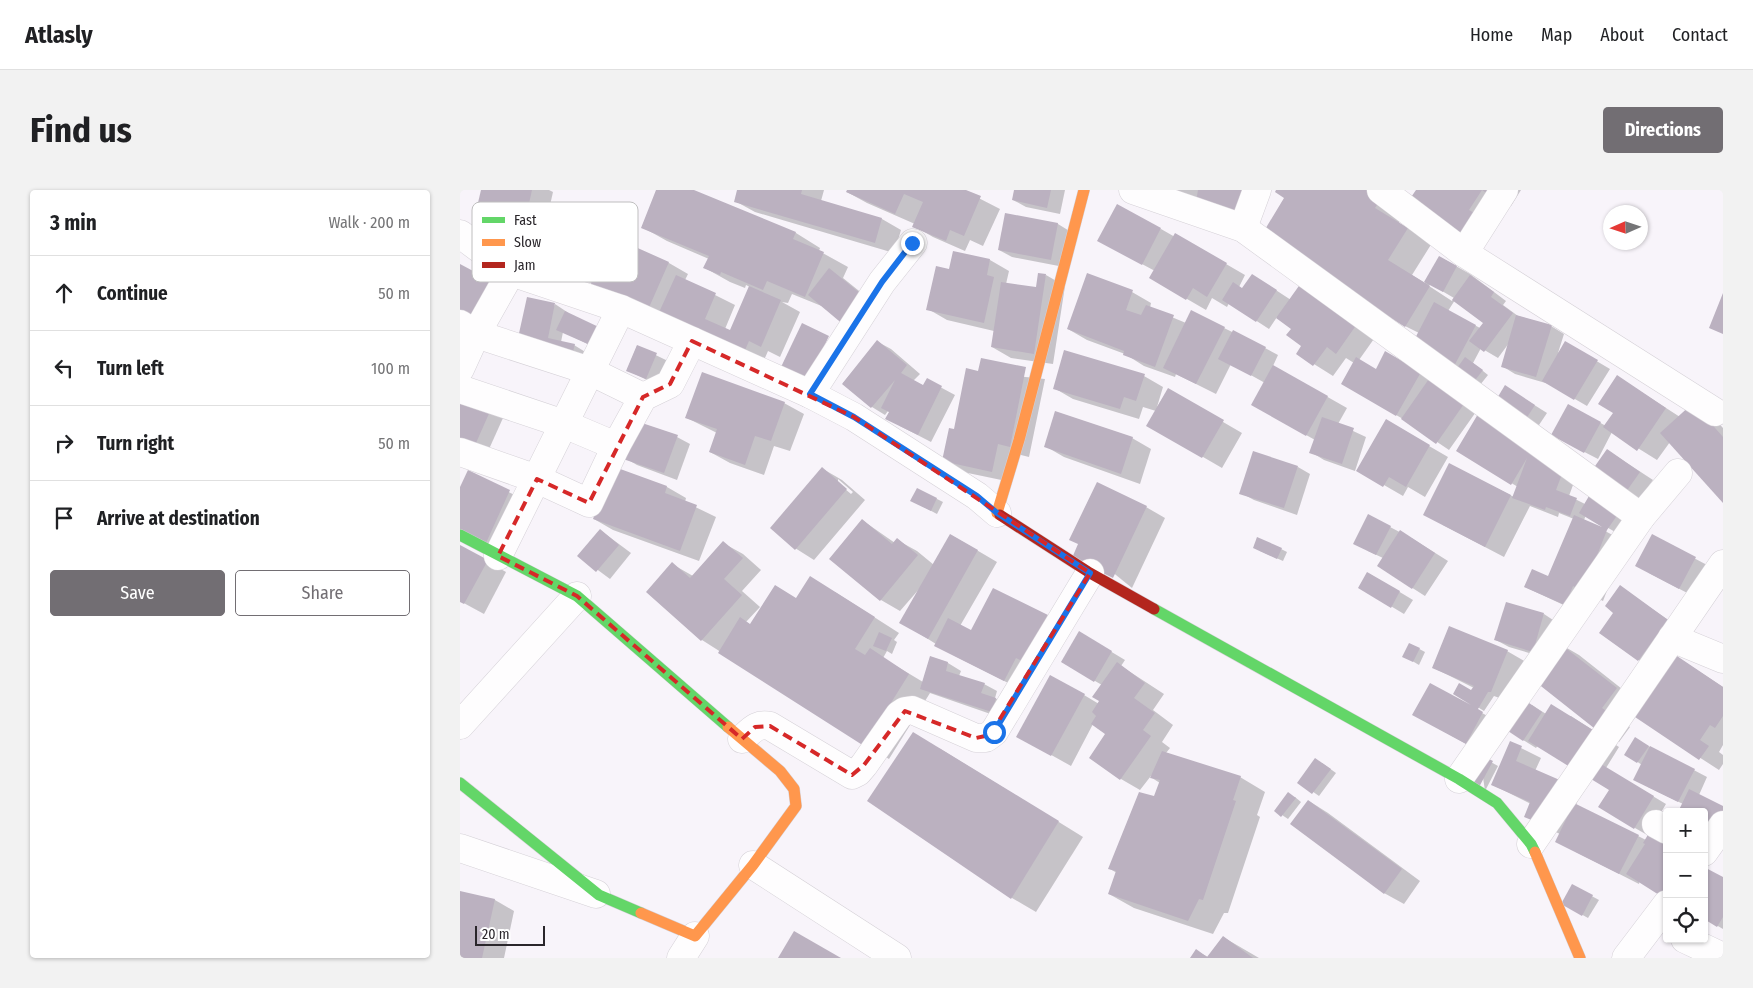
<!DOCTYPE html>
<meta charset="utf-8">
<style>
:root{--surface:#fff;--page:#f2f2f2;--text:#202124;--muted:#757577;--line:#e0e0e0;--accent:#726e73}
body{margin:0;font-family:"Fira Sans Condensed",sans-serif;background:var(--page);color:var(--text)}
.controls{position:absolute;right:15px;bottom:15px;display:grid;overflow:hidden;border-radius:5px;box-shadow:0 1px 4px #0004}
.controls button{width:45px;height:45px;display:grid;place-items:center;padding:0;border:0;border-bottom:1px solid var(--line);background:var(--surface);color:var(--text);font:25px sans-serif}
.compass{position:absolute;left:1143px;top:15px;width:45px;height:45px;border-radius:50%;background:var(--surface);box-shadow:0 1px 4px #0004;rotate:267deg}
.scale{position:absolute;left:15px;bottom:12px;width:70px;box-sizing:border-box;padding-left:5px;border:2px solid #2a262b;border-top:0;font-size:14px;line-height:18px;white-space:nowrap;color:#2a262b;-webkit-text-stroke:4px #fff;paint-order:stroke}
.stop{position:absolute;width:15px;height:15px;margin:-11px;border:4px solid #1a73e8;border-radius:50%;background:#fff}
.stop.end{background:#1a73e8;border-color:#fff;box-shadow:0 1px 5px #0008}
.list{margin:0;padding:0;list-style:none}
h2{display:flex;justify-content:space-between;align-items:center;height:65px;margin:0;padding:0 20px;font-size:21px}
h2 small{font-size:16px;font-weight:400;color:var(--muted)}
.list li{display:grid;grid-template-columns:32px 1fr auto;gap:15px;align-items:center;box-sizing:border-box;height:75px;padding:0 20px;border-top:1px solid var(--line)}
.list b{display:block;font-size:19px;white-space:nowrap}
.list em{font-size:16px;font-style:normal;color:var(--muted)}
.actions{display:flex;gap:10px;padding:15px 20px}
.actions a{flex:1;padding:11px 0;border:1px solid var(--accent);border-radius:5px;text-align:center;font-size:18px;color:var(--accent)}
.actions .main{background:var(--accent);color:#fff}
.icon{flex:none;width:28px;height:28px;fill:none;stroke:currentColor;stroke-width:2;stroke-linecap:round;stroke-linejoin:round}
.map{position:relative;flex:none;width:1263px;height:768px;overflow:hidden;border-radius:5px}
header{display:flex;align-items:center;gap:30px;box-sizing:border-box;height:70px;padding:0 25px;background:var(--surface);border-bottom:1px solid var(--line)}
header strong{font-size:24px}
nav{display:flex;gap:28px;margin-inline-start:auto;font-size:18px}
.intro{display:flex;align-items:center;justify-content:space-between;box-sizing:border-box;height:120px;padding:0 30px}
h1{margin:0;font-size:35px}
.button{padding:12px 22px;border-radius:5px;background:var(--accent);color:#fff;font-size:18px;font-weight:700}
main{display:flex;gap:30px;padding:0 30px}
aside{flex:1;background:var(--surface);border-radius:5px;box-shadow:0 1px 4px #0004}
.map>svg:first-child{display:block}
.shadow{fill:#0003;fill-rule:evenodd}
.building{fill:#bbb1c0}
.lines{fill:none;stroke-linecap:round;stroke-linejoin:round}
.street-casing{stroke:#d5d1d7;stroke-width:29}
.fast-casing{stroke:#d5d1d7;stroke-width:12}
.slow-casing{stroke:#d5d1d7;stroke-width:12}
.jam-casing{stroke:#d5d1d7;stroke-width:12}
.street{stroke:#fefdfe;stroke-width:28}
.fast{stroke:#63d668;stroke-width:11}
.slow{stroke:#ff974d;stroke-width:11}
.jam{stroke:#b3261e;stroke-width:11}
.route{stroke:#1a73e8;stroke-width:6}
.marked{fill:none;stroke:#d62828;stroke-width:4;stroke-dasharray:10 6;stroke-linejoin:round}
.key{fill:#fff;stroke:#bfbebf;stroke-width:1}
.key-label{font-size:14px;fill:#2a262b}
</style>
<header>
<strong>Atlasly</strong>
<nav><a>Home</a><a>Map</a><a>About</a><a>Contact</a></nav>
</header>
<div class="intro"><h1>Find us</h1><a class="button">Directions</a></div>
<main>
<aside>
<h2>3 min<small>Walk · 200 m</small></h2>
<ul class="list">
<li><svg class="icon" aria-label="ahead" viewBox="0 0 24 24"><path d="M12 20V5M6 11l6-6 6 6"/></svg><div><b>Continue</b></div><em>50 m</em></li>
<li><svg class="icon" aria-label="left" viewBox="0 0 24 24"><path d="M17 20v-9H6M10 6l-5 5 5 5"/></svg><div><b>Turn left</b></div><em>100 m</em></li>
<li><svg class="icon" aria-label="right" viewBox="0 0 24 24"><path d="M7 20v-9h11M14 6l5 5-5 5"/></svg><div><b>Turn right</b></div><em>50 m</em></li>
<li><svg class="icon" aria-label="arrive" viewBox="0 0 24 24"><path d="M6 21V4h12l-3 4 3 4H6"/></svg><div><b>Arrive at destination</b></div></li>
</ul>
<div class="actions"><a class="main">Save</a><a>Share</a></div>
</aside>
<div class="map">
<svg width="1263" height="768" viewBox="0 0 1263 768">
<rect width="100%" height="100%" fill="#f8f4fa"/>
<g class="shadow">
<path d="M22,0H89L93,2L81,55L34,44L15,33Z"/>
<path d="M198,0H231L336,43L360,58L359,61L388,77L383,88L419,117H364L332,104L328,113L322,112L340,122L320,167L308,161L301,177L132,93L110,89L97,82L130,54L113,45L139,30L141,23L174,38L168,55L209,73L228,84L225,90L275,115L265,139L271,141L290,97L286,95L285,98L270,92L245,78L249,69L207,51L182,37ZM139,57L158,63L155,71L146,67L147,63Z"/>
<path d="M279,0H364L361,11L422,29L441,40L434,63L295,22L275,11Z"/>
<path d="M388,0H503L540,19L523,56L510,50L505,61L473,47L454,36L455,34L407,13L387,2Z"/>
<path d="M555,0H605L600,24L566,17L553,10Z"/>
<path d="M689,0H799V33Z"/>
<path d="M818,0H917L947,21L939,33L972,53L952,85L965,93L980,67L1010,84L1046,111L1043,115L1058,126L1091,136L1104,144L1098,163L1106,153L1150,179L1127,216L1089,194L1055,184L1042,176L1049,153L1038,168L1021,158L1013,173L1028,185L1016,200L959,143L945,136ZM970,94L994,108L992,111L969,96ZM995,110L1025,132L1020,138L988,121Z"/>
<path d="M957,0H1061L1051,16L1041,11L1028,32Z"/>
<path d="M546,24L598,34L611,42L604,77L552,67L539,60Z"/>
<path d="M701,39L715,47L716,45L785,85L779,97L783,100L805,93L831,110L842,95L916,146L899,170L916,180L926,163L1018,219L989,260L943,229L883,194L894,173L886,168L873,186L838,164L843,156L833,139L817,127L809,139L769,113L767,117L752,108L746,120L691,88L695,81L652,58Z"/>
<path d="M530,70L549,81L546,94L577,99L586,85L605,96L593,174L551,168L532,157L534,141L487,130L468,119L490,81Z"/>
<path d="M672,102L691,113L690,118L726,133L764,138L805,158L818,165L813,176L887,218L878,234L906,247L895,281L864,270L851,262L855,250L793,215L805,193L771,174L756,204L716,184L715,187L684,176L665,164L627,150L608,139Z"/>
<path d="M95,114L107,122L150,165L103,142L101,152L114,155L127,163L124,176L70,164Z"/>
<path d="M418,152L431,159L460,184L453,191L464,196L467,190L495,205L471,252L440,236L430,222L428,221L425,225L412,217L383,193Z"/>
<path d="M177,156L210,172L199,196L167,180Z"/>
<path d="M519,182L585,189L569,267L557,264L551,292L503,282L484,271Z"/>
<path d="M684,186L703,197L697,217L708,200L782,243L762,278L688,235L696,221L683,217L679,229L613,209L594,198Z"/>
<path d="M1158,187L1220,227L1252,226L1263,238V311L1210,252L1197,270L1152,242L1138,269L1105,252L1108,215L1146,236L1154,223Z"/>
<path d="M1046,197L1087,223L1075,241Z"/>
<path d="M0,207L43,228L25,268L0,257Z"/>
<path d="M324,213L344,224L330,261L314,256L304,285L270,273L250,262L257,243L227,228Z"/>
<path d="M1019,226L1117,284L1109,306L1125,314L1129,307L1170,332L1162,346L1126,325L1124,330L1166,352L1143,411L1133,406L1125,425L1065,397L1089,387L1114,329L1099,323L1098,327L1070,316L1044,367L983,335L989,274L1054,307L1058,297L998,261Z"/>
<path d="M926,231L988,267L965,307L948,297L943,306L898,280Z"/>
<path d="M217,247L230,254L217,290L177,275L165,268Z"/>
<path d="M672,248L691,259L680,294L604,267L585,256Z"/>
<path d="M1147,260L1193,290L1175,315Z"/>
<path d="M153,277L207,297L226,308L225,312L256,327L239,371L153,340L134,329Z"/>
<path d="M838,277L850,284L837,325L794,310L781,303Z"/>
<path d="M363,279L382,290L405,310L354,370L335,358ZM378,289L393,302L391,304L378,293Z"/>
<path d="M8,282L69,312L46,363L4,344L0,300Z"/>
<path d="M457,299L483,312L477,324L458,314Z"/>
<path d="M686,317L705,328L672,398L619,355Z"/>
<path d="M402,330L435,353L437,350L457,361L474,375L491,345L537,372L500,436L512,442L587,426L606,438L564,501L495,466L441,432L460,398L440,421L421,410Z"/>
<path d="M930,337L953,349L988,371L965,406L918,376L923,368L908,361Z"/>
<path d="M140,340L171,363L150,389L119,366Z"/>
<path d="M1192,346L1249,376L1233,406L1189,383Z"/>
<path d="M263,353L283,364L301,380L282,401L300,417L286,432L291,435L337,409L375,402L439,443L434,450L437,452L432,464L427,461L423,468L463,492L470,468L488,473L501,481L499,486L524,494L537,501L535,508L549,516L545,529L470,503L429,569L405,554L242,450L212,374L233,386Z"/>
<path d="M0,356L46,382L24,424L0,411Z"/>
<path d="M821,359L827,362L823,371L800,361Z"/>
<path d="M908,383L953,410L944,424L899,397Z"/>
<path d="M1160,397L1226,442L1198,481L1179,470L1155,422Z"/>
<path d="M1084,424L1096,432L1086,468L1049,457L1036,450Z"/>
<path d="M620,443L665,470L661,476L704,504L693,520L713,535L702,552L710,558L706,563L780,587L805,602L797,625L800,627L768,723H764L753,744L674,718L649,704L657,683L650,679L695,608L700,593L692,588L694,582L680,600L661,589L647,544L633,534L611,576L577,557L624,505L639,514L642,495L602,472Z"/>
<path d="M950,454L965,462L959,475L944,466Z"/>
<path d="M1100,454L1119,465L1176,510L1161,530L1170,537L1159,552L1140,541Z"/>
<path d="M1047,461L1066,472L1050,512L1034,506L1024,521L995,503L1012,502L1014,498L974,478Z"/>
<path d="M1214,465L1263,497V555L1259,562L1263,565V574L1259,580L1174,525Z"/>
<path d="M970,495L1035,530L1019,561L967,532Z"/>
<path d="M1072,515L1086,524L1111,526L1159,557L1146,578L1206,614L1191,639L1179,694L1116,662L1100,644L1085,637L1071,614L1033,595L1051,553L1081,568L1075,581L1121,603L1116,615L1186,650L1189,646L1175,638L1150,600L1078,555L1076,558L1063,550Z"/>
<path d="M1175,549L1247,587L1239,605L1263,617V655L1244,622L1223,614L1188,597L1182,575L1166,564Z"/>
<path d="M479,558L623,647L576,722L552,708Z"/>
<path d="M1020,566L1038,576L1025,601Z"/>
<path d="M862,573L876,583L859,606L839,592Z"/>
<path d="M835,607L841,612L828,629L816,621Z"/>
<path d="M849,611L868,623L960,691L944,714L924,703Z"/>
<path d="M1244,678L1263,689V739L1244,728Z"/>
<path d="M1113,696L1139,710L1128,728L1103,714Z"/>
<path d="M0,703L35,710L54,721L44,768H0Z"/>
<path d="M763,747L799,768H731L737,761L748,767Z"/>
</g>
<g class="building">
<path d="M21,0H72L62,45L13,34Z"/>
<path d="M196,0H234L336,42L333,49L364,62L345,107L307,91L303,100L261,82L260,85L243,78L249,66L181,38Z"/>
<path d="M277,0H342L341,4L422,28L415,53L274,12Z"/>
<path d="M387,0H506L521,6L504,46L490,40L486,51L452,37L463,12L444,4L435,24L386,2Z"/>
<path d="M554,0H591L587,18L552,10Z"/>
<path d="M738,0H791L786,27L735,18Z"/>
<path d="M816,0H913L923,6L915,18L948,38L928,70L970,96L945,137L801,46L824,8L815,2Z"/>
<path d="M956,0H1035L1031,6L1022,0L1009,20L1016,24L1001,48L947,13Z"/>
<path d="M657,14L701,38L682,75L637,51Z"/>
<path d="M545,23L598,33L591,70L538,60Z"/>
<path d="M715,43L767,73L747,107L733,98L726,110L689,88Z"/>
<path d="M162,51L209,72L187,122L130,96L143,65L154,70Z"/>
<path d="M493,61L530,69L527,85L534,87L524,133L466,120L476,76L489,79Z"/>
<path d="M979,66L997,76L983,102L964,92Z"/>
<path d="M0,74L30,90L10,129L0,123Z"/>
<path d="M369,78L406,108L385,136L348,105Z"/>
<path d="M578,83L586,84L574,164L531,157L541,92L576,97Z"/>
<path d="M627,83L673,100L666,120L681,125L686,115L714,125L695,177L663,165L664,161L607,139Z"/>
<path d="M792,84L817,100L796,132L762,110L773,92L782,98Z"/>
<path d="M216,85L256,103L245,129L270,140L289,96L321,110L301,157L289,151L282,167L196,129Z"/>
<path d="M1010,85L1034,102L1031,107L1053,123L1024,162L1009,151L1023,133L992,110Z"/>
<path d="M841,93L897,134L876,164L867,157L853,176L836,164L841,156L826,145L831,139L816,128Z"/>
<path d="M1263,103V144L1249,138Z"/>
<path d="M67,107L95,113L88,148L115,154L111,169L56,157Z"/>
<path d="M974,112L1016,135L993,178L951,156Z"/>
<path d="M731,120L765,137L736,194L703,178Z"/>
<path d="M105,121L145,140L137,158L96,140Z"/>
<path d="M1056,125L1092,135L1076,187L1041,177Z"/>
<path d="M342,133L369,146L348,190L321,177Z"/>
<path d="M773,140L806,157L791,186L758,169Z"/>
<path d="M417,150L447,175L441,183L463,195L467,188L482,196L458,245L425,229L429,222L421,218L435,190L411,218L382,194Z"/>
<path d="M1105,151L1138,170L1114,210L1082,191Z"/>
<path d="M177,155L197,163L186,189L166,181Z"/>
<path d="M604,160L685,184L676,211L664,207L660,219L593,199Z"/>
<path d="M925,161L961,182L936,226L881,194L896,167L916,179Z"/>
<path d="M1005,167L1023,180L1009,198L992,185Z"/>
<path d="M521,168L566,177L550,257L538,254L532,282L482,271L489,238L494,239L506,178L518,181Z"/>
<path d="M813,175L868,206L846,246L791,215Z"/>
<path d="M242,182L325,212L311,251L295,246L285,275L249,262L257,239L225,228Z"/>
<path d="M1157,185L1206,218L1177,261L1143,237L1153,223L1138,214Z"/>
<path d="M971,186L1006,211L976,254L941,229Z"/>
<path d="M1045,195L1075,215L1062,235L1033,215Z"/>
<path d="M708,198L764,230L742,268L686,236Z"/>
<path d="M0,205L31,219L12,262L0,256Z"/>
<path d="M1233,213L1263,247V313L1200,243Z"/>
<path d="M1108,214L1141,232L1124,263L1091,245Z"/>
<path d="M595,221L673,247L661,284L584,257Z"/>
<path d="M1018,224L1105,276L1096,300L1117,308L1110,326L1086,317L1085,320L1052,308L1067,268L1051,295L996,261Z"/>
<path d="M862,227L894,238L882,274L849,263Z"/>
<path d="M926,229L970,255L946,297L929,287L923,297L896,281Z"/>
<path d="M176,231L218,245L204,283L163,269Z"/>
<path d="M1147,259L1180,282L1161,309L1128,286Z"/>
<path d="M793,261L838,276L824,318L779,304Z"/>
<path d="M989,273L1051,305L1025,357L963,325Z"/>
<path d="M152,276L207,296L205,303L237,315L220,361L133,329Z"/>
<path d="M362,277L387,299L335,360L310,338Z"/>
<path d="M8,280L50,300L26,353L0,341V297Z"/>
<path d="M637,292L687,316L653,388L612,368L618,354L609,350Z"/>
<path d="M457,298L477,308L471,321L450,311Z"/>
<path d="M1129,306L1158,324L1147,340L1123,401L1113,396L1105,415L1064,397L1072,379L1088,386L1114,325L1142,337L1119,323Z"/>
<path d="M908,324L931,336L916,365L893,354Z"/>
<path d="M402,329L432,354L437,348L458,365L420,411L369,369Z"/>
<path d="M140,339L159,355L136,382L117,366Z"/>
<path d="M940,340L975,363L952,399L917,376Z"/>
<path d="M490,344L518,360L468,449L439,433Z"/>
<path d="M1192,344L1236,367L1219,399L1175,376Z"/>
<path d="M797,347L822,358L817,369L793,358Z"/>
<path d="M263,351L283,368L264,389L282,405L241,451L186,402L212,372L230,388Z"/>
<path d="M0,355L28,370L4,414L0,412Z"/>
<path d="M907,382L940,401L931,418L898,398Z"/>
<path d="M350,386L415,427L395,459L405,465L410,458L449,484L404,556L258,463L280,427L290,434L315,395L336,408Z"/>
<path d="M1160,395L1208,430L1178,471L1139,443L1153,423L1145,416Z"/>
<path d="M533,398L588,425L564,472L556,468L544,491L474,456L488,428L511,440Z"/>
<path d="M1046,412L1084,423L1073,462L1034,450Z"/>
<path d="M989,436L1048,460L1031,502H1028L1018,519L1023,522L1006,554L952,525L970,493L1011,515L993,504L999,493L1011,500L1014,496L972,478Z"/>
<path d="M619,441L652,461L634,492L601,472Z"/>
<path d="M419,442L432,448L426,461L413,456Z"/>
<path d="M949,453L960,458L953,472L942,467Z"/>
<path d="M1099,453L1157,498L1142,518L1152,525L1139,542L1072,489Z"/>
<path d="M1214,464L1263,497V526L1255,538L1250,535L1240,550L1249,556L1239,570L1172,525Z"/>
<path d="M470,466L488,472L486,481L525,493L521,503L536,508L532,522L460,499Z"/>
<path d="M657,472L685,493L674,508L695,523L683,540L691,546L660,590L629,568L645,544L631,534L636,526L632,522L639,511L632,507Z"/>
<path d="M590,485L625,504L591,566L556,547Z"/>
<path d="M1059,506L1082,522L1063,551L1039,535Z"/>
<path d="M1091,514L1141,545L1118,582L1068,551Z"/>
<path d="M453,542L599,631L551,709L407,611Z"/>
<path d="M1175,547L1189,556L1177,573L1164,565Z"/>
<path d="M1050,551L1062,556L1056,571L1102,591L1084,635L1064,627L1070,612L1031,595Z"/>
<path d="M1190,556L1235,579L1218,612L1173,590Z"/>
<path d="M702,561L781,586L773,610L776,611L743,710L739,709L728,731L648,704L656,681L648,679L679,602L694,606L700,590L690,588Z"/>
<path d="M1019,564L1033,571L1018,599L1004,591Z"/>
<path d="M855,568L871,579L852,604L837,593Z"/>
<path d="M1141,574L1194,606L1174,639L1138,617L1149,600L1131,589Z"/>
<path d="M1229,599L1263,616V622L1244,650V622H1218Z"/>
<path d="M828,602L836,608L821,627L814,621Z"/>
<path d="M848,610L942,679L924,704L830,634Z"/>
<path d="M1114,613L1179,645L1159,684L1095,652Z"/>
<path d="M1192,638L1207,647V710L1166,684L1185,654L1183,653Z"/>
<path d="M1244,677L1263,687V727L1257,737L1244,729Z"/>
<path d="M1112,694L1133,705L1122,726L1101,714Z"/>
<path d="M0,701L35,709L22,768H0Z"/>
<path d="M334,741L381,768H318Z"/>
<path d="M763,746L793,768H730L736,759L747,767Z"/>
</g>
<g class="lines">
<g class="street-casing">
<g id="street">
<path d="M673,0L783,38L1181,327"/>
<path d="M921,0L1004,63L1255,222"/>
<path d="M783,38L797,0"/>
<path d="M0,44L51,82L161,119L350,204L394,227L517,306L537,323"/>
<path d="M1004,63L1044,0"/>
<path d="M0,134L16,144L130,181L183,207"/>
<path d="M0,179L16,144L51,82"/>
<path d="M0,199L104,234L156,256"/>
<path d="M350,204L422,92L453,53"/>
<path d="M0,262L77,289L129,313L156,256L183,207L210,194L232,151"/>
<path d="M38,366L161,119"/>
<path d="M1212,448L1263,469"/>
<path d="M0,535L117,406"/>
<path d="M282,549C292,540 297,533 310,536L392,585L398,582L404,575L439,525L445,521L452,520L516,548H526L534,542L630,383"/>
<path d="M999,589L1181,327L1218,283"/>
<path d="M1196,634L1207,640"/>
<path d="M1071,654L1263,374"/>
<path d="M0,658L136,704"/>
<path d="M1244,662L1263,635"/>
<path d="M293,675L437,768"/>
<path d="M1225,749L1263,767"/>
<path d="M221,768L235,746"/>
<path d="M1166,768L1207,714"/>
</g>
</g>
<g class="fast-casing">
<g id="fast">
<path d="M0,345L117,406L268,537"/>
<path d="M694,419L999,589L1037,613L1071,654L1075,662"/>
<path d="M0,593L139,705L181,723"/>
</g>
</g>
<g class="slow-casing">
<g id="slow">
<path d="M540,325L537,323L559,250L624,0"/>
<path d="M1075,662L1120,768"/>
<path d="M181,723L235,746L293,675L336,616L334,599L320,581L268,537"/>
</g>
</g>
<g class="jam-casing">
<path id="jam" d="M540,325L630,383L694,419"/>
</g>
<use href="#street" class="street"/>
<use href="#fast" class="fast"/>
<use href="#slow" class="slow"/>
<use href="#jam" class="jam"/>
</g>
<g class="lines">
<path class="route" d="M452,53L422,92L350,204L394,227L517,306L537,323L630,383L534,542"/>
</g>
<path class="marked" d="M232,151L394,227L630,383L530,545L516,548L445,521L404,575L392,585L310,536L295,537L282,549L117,406L38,366L77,289L129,313L183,207L210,194Z"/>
<rect x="12" y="12" width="166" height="80" rx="8" class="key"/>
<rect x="22" y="27" width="23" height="6" fill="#63d668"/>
<rect x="22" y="49" width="23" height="7" fill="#ff974d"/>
<rect x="22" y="72" width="23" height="6" fill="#b3261e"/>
<g class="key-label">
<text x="54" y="35">Fast</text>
<text x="54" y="57">Slow</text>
<text x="54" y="80">Jam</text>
</g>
</svg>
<div class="controls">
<button>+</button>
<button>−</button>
<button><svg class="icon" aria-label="locate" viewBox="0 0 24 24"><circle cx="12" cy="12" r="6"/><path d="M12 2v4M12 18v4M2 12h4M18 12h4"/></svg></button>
</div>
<svg class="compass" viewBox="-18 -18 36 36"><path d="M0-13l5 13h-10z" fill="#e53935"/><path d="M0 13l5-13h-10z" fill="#757577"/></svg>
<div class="scale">20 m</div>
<div class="stop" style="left:534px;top:542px"></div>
<div class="stop end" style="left:452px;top:53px"></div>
</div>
</main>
